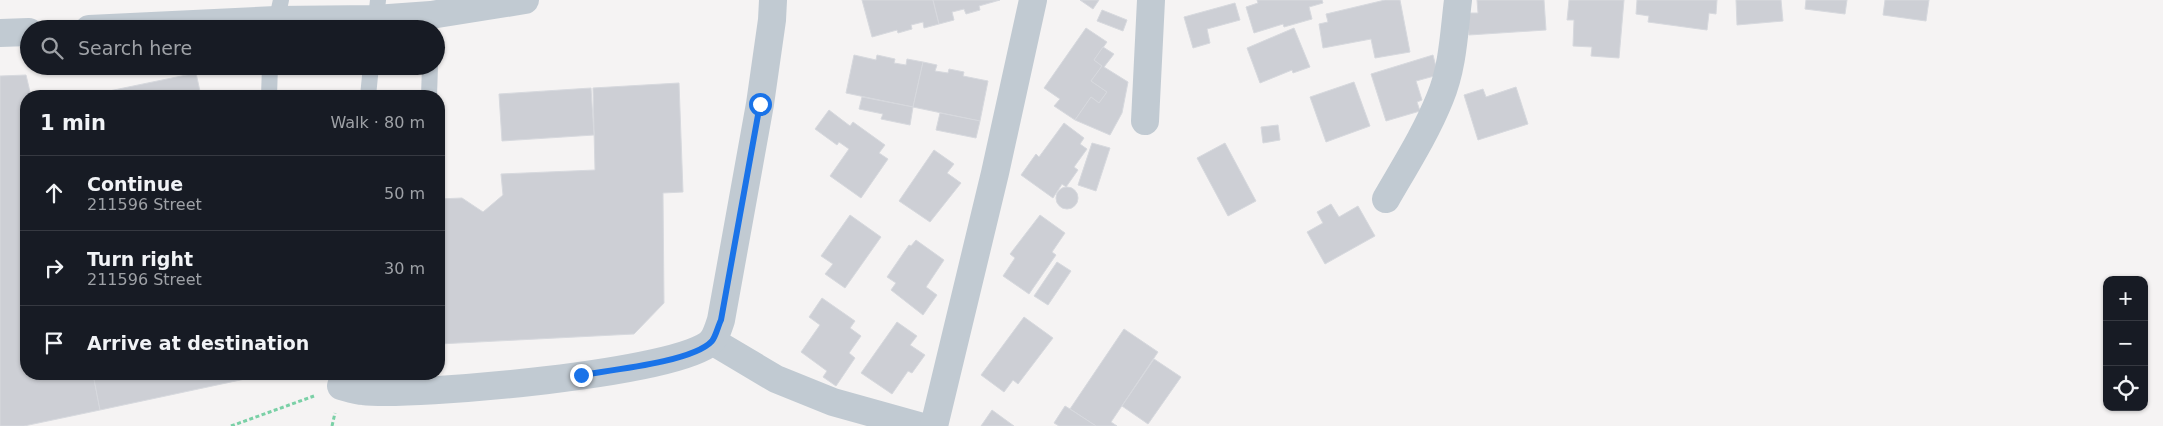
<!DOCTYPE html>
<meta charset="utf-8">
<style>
:root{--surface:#171b24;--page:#242831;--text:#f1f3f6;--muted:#9ea1a6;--line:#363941}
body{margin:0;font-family:"DejaVu Sans",sans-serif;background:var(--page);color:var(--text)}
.controls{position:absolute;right:15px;bottom:15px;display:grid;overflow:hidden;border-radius:10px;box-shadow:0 1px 4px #0004}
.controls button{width:45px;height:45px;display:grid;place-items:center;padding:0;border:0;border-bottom:1px solid var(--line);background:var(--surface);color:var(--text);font:25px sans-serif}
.stop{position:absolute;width:15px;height:15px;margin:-11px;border:4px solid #1a73e8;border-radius:50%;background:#fff}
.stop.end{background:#1a73e8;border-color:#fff;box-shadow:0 1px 5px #0008}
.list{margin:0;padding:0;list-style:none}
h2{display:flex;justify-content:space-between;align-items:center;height:65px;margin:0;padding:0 20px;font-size:21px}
h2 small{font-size:16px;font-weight:400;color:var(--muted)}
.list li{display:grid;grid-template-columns:32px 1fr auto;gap:15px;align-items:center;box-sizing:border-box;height:75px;padding:0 20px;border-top:1px solid var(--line)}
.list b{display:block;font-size:19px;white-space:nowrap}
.list p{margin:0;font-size:16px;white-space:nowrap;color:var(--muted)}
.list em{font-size:16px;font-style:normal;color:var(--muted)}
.icon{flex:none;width:28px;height:28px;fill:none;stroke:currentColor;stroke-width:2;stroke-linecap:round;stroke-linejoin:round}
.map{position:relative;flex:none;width:2163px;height:426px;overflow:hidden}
.search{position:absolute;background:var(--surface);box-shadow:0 1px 4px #0004;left:20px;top:20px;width:425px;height:55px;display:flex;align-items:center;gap:12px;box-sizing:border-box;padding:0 18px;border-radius:28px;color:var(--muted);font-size:19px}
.panel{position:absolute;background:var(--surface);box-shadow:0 1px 4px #0004;left:20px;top:90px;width:425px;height:290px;border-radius:20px}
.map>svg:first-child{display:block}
.building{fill:#cdcfd5;stroke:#d7d9de}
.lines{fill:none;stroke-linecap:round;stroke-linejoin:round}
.path{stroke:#7ad0a6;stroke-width:3;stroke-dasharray:4 2.5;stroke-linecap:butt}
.lane{stroke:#c1cad2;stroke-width:16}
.street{stroke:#c1cad2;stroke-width:28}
.route{stroke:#1a73e8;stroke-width:6}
</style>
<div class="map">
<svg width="2163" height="426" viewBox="0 0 2163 426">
<rect width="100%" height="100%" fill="#f5f3f3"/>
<g class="building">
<path d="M862,0H933L939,24L924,28L923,22L911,25L912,29L898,33L897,30L872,37Z"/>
<path d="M933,0H1000L979,6L980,10L966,14L964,9L952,12L954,20L939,24Z"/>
<path d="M1080,0H1099L1093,9Z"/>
<path d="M1257,0H1322L1323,3L1309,7L1312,19L1284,27L1283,24L1254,33L1246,7L1258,3Z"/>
<path d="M1385,0H1400L1410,52L1375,58L1371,39L1323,48L1319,24L1328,22L1326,14Z"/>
<path d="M1477,0H1544L1546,30L1469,35L1467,13H1478Z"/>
<path d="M1569,0H1624L1619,58L1591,56L1592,47L1573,46L1574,20H1567Z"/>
<path d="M1637,0H1717L1716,14L1709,13L1707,30L1648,22L1649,16L1636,14Z"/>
<path d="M1736,0H1781L1783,21L1737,25Z"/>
<path d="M1806,0H1847L1845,14L1805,9Z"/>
<path d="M1885,0H1929L1926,21L1883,15Z"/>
<path d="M1235,3L1240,20L1207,29L1210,43L1193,48L1184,17Z"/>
<path d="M1102,10L1127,20L1123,31L1097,21Z"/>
<path d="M1086,28L1107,42L1094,60L1102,66L1091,81L1107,92L1099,103L1091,97L1075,120L1054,106L1060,99L1044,88Z"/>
<path d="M1294,28L1310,67L1293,73L1292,70L1260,83L1247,48Z"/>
<path d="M1103,47L1114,54L1104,67L1128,82L1122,113L1110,135L1075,120L1091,97L1099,103L1107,92L1091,81L1102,66L1094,60Z"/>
<path d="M854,55L876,60L877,55L895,59L894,63L906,65L907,59L923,62L913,107L846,93Z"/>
<path d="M1433,55L1438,75L1416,81L1422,100L1417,102L1420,111L1386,121L1371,74Z"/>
<path d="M923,62L937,65L935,71L948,73L949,69L964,72L963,76L988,81L980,121L913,107Z"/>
<path d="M196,73L201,96H85Z"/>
<path d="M26,75L31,96H26V374H93L100,410L24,426H0V76Z"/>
<path d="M1354,82L1370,126L1326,142L1310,97Z"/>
<path d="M679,83L683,192L663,193L664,303L634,334L439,344V199L462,198L483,212L503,195L501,174L595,170L593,88Z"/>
<path d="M1516,87L1528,124L1478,140L1464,95L1483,89L1486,97Z"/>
<path d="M591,88L594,135L502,141L499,94Z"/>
<path d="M862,97L913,107L910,125L881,119L883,114L859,109Z"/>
<path d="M829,110L850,126L853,122L885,145L879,153L888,159L861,198L830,176L849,149L839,142L837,145L815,129Z"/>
<path d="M940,113L980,121L976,138L936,130Z"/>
<path d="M1064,123L1084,138L1080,144L1087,149L1074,167L1078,170L1066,187L1062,184L1053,198L1021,175L1036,154L1039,157Z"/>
<path d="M1278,125L1280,140L1263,143L1261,127Z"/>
<path d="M1092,143L1110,148L1096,191L1078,185Z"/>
<path d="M1225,143L1256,201L1228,216L1197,158Z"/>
<path d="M934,150L954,164L947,173L961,183L930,222L899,201Z"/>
<circle cx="1067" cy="198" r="11"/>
<path d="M1331,204L1339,217L1358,206L1375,236L1325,264L1307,232L1323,223L1317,212Z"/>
<path d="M850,215L881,237L845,288L825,274L833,264L821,256Z"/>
<path d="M1040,215L1065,233L1052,252L1056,255L1029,294L1003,276L1015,258L1010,254Z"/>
<path d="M916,240L944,260L926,287L937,295L923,315L891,290L896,283L887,277L909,245L911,246Z"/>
<path d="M1057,262L1071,271L1048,305L1034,296Z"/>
<path d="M822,298L855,321L850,328L861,336L849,353L855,358L836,386L823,377L827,371L801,352L820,325L809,317Z"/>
<path d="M1024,317L1053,338L1018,384L1013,380L1004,392L981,375Z"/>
<path d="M897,322L917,336L910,345L925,355L912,373L908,371L892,394L861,373Z"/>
<path d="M1124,329L1158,352L1111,422L1117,426H1096L1070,409Z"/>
<path d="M1154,359L1181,377L1148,424L1122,406Z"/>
<path d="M93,374H259V376L100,410Z"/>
<path d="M1065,406L1070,409L1096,426H1059L1054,423Z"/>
<path d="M992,410L1014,426H981Z"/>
</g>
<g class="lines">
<g class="path">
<path d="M231,426L314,396"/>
<path d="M332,426L335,413"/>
</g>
<g class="lane">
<path d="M275,27L281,0"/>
<path d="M375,28L378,0"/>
<path d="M269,96L270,66"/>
<path d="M368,96L371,66"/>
<path d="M429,96L430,66"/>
</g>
<g class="street">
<path d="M89,29L276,20L375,19L431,15L525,0"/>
<path d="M0,33L29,32"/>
<path d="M1145,121L1151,0"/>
<path d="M1386,199C1405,166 1426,133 1440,98C1453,67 1454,32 1458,0"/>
<path d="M712,341L776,379L833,402L919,426"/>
<path d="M341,386C348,388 355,391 363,391C412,397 685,373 712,341C716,336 719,326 721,320L760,104L772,20L773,0"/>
<path d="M934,426L995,173L1033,0"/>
</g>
</g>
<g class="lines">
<path class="route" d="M581,375C611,370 693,362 712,341C716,336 718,326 721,320L760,104"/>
</g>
</svg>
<div class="controls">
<button>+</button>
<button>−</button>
<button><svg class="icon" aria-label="locate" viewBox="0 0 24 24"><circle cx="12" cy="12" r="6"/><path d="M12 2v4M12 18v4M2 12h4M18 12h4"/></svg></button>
</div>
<div class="stop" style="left:760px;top:104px"></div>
<div class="stop end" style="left:581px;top:375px"></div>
<div class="search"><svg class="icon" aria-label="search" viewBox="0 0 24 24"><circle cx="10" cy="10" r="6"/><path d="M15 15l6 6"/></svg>Search here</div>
<section class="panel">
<h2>1 min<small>Walk · 80 m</small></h2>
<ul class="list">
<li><svg class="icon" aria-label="ahead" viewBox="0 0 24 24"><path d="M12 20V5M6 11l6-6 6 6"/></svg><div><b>Continue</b><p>211596 Street</p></div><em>50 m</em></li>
<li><svg class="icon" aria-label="right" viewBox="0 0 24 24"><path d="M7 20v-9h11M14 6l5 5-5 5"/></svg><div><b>Turn right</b><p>211596 Street</p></div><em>30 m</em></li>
<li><svg class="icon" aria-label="arrive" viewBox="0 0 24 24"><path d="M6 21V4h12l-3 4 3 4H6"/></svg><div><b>Arrive at destination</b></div></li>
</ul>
</section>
</div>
